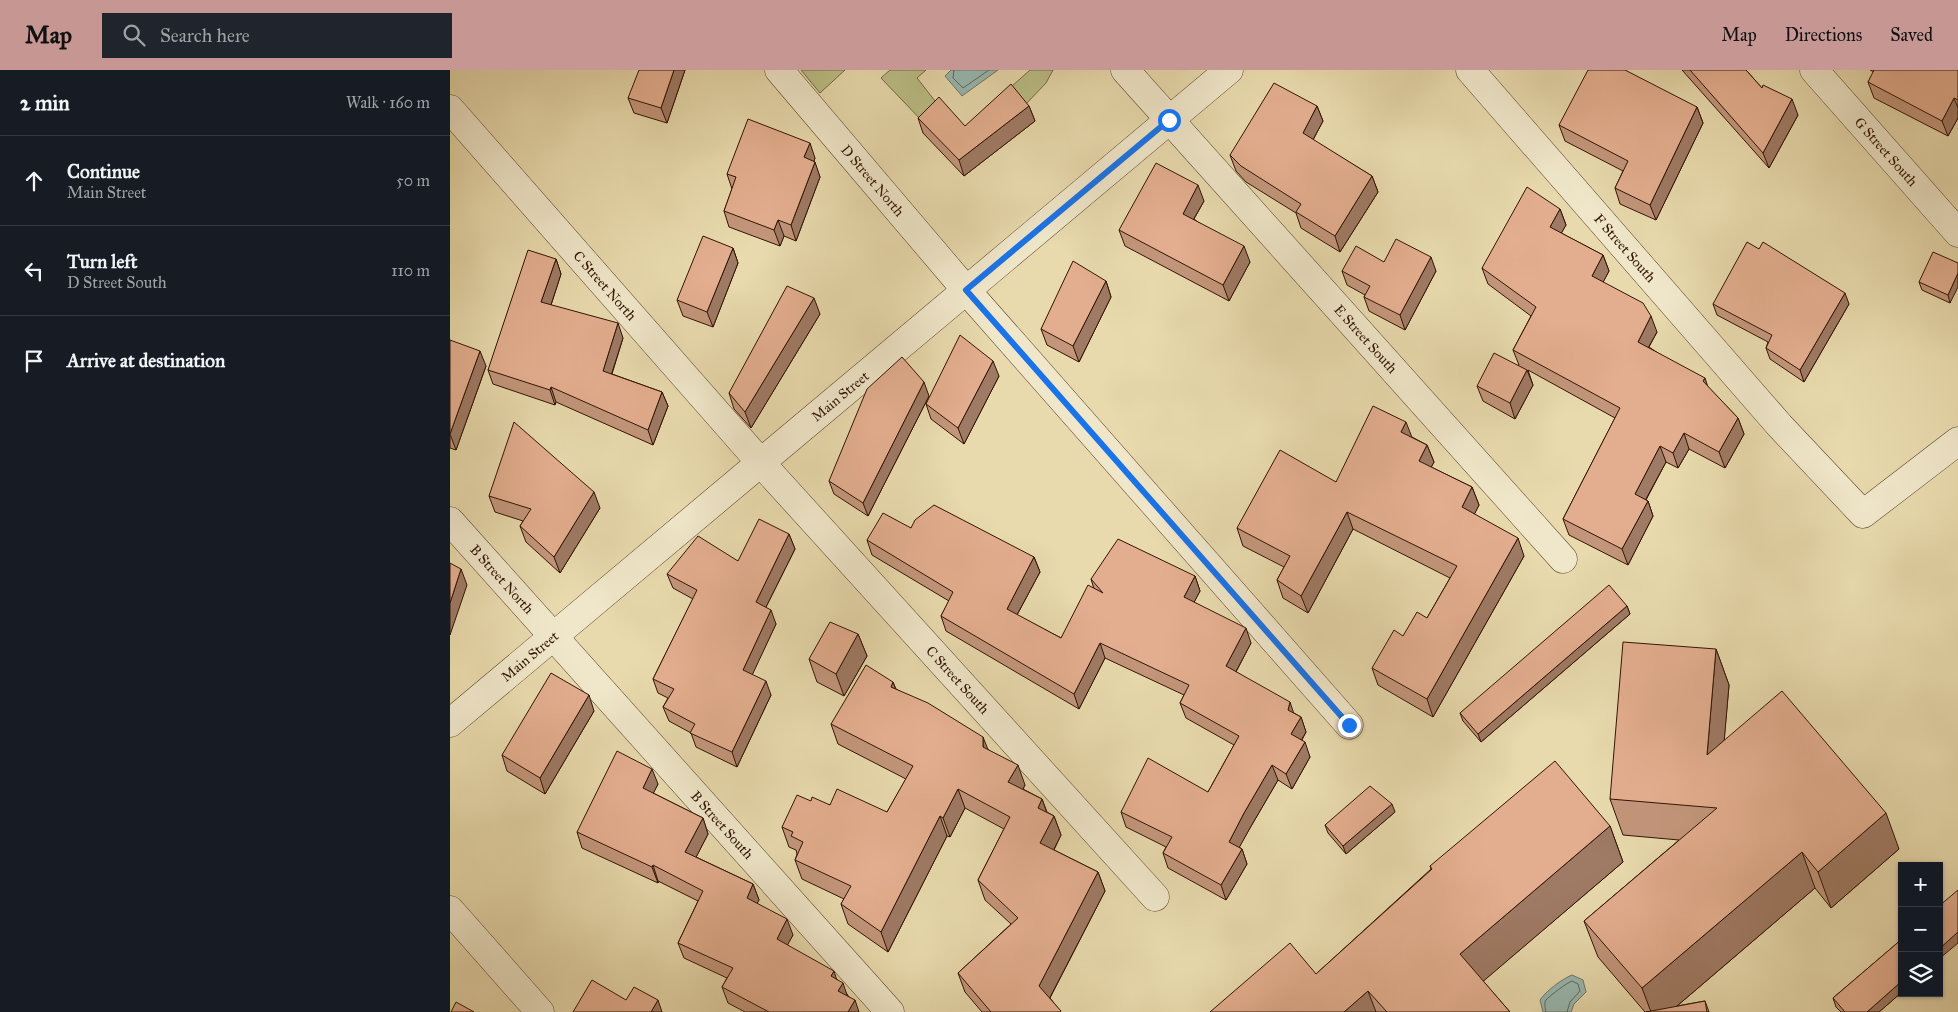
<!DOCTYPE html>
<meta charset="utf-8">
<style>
:root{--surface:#171b24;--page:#20242c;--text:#f1f3f6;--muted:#9ea1a6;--line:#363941;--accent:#c59692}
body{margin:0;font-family:"IM FELL Great Primer",serif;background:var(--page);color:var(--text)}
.controls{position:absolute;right:15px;bottom:15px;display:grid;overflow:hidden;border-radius:0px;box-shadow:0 1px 4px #0004}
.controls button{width:45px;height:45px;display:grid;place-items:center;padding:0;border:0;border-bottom:1px solid var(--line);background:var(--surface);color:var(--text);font:25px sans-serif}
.stop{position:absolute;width:15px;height:15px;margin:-11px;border:4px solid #1a73e8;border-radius:50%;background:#fff}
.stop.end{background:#1a73e8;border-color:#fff;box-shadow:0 1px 5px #0008}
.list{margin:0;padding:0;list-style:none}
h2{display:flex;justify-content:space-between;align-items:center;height:65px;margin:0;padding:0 20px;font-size:21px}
h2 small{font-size:16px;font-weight:400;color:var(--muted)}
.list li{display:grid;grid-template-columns:32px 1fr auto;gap:15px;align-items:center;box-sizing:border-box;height:90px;padding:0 20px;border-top:1px solid var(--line)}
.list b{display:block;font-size:19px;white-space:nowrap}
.list p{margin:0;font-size:16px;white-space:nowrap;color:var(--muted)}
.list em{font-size:16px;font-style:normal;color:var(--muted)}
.icon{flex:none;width:28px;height:28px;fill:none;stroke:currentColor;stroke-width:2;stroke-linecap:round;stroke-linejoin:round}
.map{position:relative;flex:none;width:1508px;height:942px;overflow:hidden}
header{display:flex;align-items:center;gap:30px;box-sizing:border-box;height:70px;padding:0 25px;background:var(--accent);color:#111}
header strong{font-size:24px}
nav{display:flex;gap:28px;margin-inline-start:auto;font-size:18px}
.search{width:350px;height:45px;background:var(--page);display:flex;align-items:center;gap:12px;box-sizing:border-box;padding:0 18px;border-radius:0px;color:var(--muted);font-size:19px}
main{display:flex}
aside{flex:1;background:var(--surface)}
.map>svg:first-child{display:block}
.green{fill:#bbbe86;stroke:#766944}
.water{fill:#98b9b1;stroke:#6f776b}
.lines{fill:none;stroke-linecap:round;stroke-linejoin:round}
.shore{stroke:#64665a;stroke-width:1}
.minor-casing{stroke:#5f462e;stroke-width:29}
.minor{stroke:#f0e7ca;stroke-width:28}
.wall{fill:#c3967b;stroke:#311403}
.shaded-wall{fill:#9f7a64;stroke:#311403}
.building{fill:#e3ae8f;stroke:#311403}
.route{stroke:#1a73e8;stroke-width:6}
.labels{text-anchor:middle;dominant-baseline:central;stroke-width:4;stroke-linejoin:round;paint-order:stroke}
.street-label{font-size:14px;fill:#311403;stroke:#f0e7ca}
</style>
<header>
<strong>Map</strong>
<div class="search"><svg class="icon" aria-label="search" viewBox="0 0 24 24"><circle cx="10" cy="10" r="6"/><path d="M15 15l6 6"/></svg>Search here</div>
<nav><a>Map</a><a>Directions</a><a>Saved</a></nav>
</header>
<main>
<aside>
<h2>2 min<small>Walk · 160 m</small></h2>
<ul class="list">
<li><svg class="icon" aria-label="ahead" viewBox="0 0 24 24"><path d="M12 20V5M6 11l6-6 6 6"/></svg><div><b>Continue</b><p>Main Street</p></div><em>50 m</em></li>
<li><svg class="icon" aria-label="left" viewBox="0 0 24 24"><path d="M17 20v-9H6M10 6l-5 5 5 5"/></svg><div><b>Turn left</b><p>D Street South</p></div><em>110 m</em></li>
<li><svg class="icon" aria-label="arrive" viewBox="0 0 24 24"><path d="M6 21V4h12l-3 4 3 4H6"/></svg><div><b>Arrive at destination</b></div></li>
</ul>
</aside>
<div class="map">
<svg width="1508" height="942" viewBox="0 0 1508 942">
<rect width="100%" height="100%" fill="#e8daad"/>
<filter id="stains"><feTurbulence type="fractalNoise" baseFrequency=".004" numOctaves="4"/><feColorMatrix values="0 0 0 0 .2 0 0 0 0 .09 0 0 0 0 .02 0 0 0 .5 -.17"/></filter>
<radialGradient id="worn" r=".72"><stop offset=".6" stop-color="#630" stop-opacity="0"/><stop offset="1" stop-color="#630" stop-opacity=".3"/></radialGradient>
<g class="green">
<path d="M351,0H395L370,23Z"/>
<path d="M440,0H476L467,8L489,36L473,52L431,8Z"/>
<path d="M580,0H603L596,13L576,34L561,17Z"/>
</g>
<g class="water">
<path d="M501,0H548L512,26L495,6Z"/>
<path d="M1122,905L1133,910L1136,922L1124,934L1121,942H1093L1090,930C1096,921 1112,909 1122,905Z"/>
</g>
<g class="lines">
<g class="shore">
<path d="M504,0L503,8L513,18L539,0"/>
<path d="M1096,942C1095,938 1094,933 1096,930C1098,927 1118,912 1122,911L1128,914L1130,921L1120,932L1117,942"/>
</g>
<g class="minor-casing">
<g id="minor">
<path id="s1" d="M329,0L516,220L899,655"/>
<path id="s2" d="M675,0L1113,489"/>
<path id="s3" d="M1020,0L1330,356L1413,444L1508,371"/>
<path id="s4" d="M1364,0L1508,163"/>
<path id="s5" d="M0,39L311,393L705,827"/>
<path id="s6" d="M0,451L440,942"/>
<path id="s7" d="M0,653L779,0"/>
<path d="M0,840L90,942"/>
</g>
</g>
<use href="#minor" class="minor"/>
</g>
<g class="wall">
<path d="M235,0L217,53L184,43L178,28Z"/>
<path d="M1232,0H1296L1312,18L1348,45L1319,98Z"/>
<path d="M1420,0H1508V48L1498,66L1424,28L1418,12L1424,2Z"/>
<path d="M579,36L585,51L514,106L473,63L468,48L515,56Z"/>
<path d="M867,36L873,51L863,70L922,106L928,122L890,182L851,158L846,143L796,112L786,101L780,85Z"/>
<path d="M1247,37L1253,53L1206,150L1170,134L1165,118L1173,101L1115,71L1109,55Z"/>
<path d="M365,88L364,91L370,107L346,171L334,166L330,176L279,157L274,141L282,119L277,104Z"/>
<path d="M754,131L744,149L800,192L779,231L675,176L669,160Z"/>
<path d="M1110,139L1116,155L1111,163L1153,185L1159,201L1153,212L1207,262L1199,277L1258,317L1288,348L1294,364L1275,398L1239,379L1228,398L1216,392L1196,430L1198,431L1203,446L1178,495L1119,465L1113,449L1165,348L1078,300L1083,315L1065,349L1033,331L1027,316L1069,295L1063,280L1081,246L1038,214L1032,198Z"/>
<path d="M283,178L288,193L263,257L233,246L227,230Z"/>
<path d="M1309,179L1399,234L1354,312L1320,289L1316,278L1318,272L1267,245L1263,234Z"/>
<path d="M106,189L111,204L101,235L173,268L162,304L212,322L218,336L203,375L106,332L105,335L43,314L38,300Z"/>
<path d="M934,192L986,201L955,260L919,241L914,227L915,225L897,215L892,201Z"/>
<path d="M1508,193L1500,233L1472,220L1469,212Z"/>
<path d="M656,211L661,227L629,292L597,275L591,259Z"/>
<path d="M370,244L301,358L284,339L279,323Z"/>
<path d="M0,270L36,296L6,380L0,378Z"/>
<path d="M549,306L514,374L481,349L476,334Z"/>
<path d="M479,326L418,446L384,424L379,411Z"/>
<path d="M962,367L977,375L984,392L981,397L1022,417L1029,435L1024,444L1074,486L983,647L928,615L922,598L953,566L977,548L1000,508L903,459L858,543L833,528L827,510L834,497L793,476L787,458L886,412Z"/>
<path d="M39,426L150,438L110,503L76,472L70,456L73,451L45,442Z"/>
<path d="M461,458L584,487L590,502L567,545L611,568L644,519L641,509L745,506L750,521L744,532L801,573L786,602L844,643L851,647L856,662L852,670L860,687L842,719L828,710L800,758L789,777L792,779L797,794L776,830L718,798L713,783L716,777L676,757L671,742L758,722L784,675L736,648L730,633L734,625L655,588L629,639L496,561L491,546L499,531L422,485L417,470Z"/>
<path d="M339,464L345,479L316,537L326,554L302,604L321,625L287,697L246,677L241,663L219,651L213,637L218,628L208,623L203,609L243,529L223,518L217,504L288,491Z"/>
<path d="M1177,536L1180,544L1031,672L1013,651L1010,643Z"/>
<path d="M408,564L417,586L394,626L367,612L359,589Z"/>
<path d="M1266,579L1279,615L1274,670L1449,779L1381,838L1365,818L1227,936L1255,931L1259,942H1195L1148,887L1134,851L1229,770L1173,765L1160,729Z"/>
<path d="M443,612L446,619L538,679L575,715L573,719L592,729L597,742L604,746L611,765L604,780L648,802L655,821L600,928L611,942H532L515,922L508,903L561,854L535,830L528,810L554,759L515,738L500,767L497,766L438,882L398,854L391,834L394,829L352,809L345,790L347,784L346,780L339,777L332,757L361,731L380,735L437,742L456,709L388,674L381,654Z"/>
<path d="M144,641L95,724L57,701L52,685Z"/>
<path d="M208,714L203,723L253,748L258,764L246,787L303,814L309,830L307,833L343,865L337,875L387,909L409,942H295L278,933L272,917L277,908L234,888L228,873L248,831L208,811V813L132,778L127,762Z"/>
<path d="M945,742L896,784L878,763L875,755Z"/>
<path d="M1160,756L1173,792L1033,911L1060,942H760L866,904L981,799L980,796Z"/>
<path d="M1452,869V922L1429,942H1391L1386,937L1383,928Z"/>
</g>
<g class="shaded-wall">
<path d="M224,0H235L217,53L211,38Z"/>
<path d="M1504,28L1508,38V48L1498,66L1492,51Z"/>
<path d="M1342,29L1348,45L1319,98L1313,83Z"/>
<path d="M579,36L585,51L514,106L509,90Z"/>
<path d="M867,36L873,51L858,79L853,63Z"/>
<path d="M1247,37L1253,53L1206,150L1200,135Z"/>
<path d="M360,73L365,88L360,103L354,87Z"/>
<path d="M365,92L370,107L346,171L341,155Z"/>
<path d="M922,106L928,122L890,182L885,166Z"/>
<path d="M748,115L754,131L738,159L733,144Z"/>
<path d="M1110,139L1116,155L1106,173L1100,157Z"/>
<path d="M328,150L334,166L330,176L324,160Z"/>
<path d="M794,176L800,192L779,231L773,215Z"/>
<path d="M283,178L288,193L263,257L257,242Z"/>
<path d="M1153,185L1159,201L1148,222L1142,206Z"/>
<path d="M981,187L986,201L955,260L950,245Z"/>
<path d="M106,189L111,204L97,247L91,232Z"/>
<path d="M1508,203V217L1500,233L1498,225Z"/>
<path d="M656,211L661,227L629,292L623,276Z"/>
<path d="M1395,223L1399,234L1354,312L1350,300Z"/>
<path d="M364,228L370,244L301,358L295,342Z"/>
<path d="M1201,246L1207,262L1193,287L1188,272Z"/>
<path d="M168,253L173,268L158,315L153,301Z"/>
<path d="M30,281L36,296L6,380L0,364Z"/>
<path d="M543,291L549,306L514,374L508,358Z"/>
<path d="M1077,300L1083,315L1065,349L1060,333Z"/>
<path d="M1255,308L1260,323L1253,311Z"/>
<path d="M474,312L479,326L418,446L413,433Z"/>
<path d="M101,317L106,332L105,335L100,320Z"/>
<path d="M212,322L218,336L203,375L198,360Z"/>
<path d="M1288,348L1294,364L1275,398L1269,382Z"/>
<path d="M956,352L963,370L951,362Z"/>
<path d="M1234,363L1239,379L1228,398L1223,383Z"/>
<path d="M977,375L984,392L975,409L969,391Z"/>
<path d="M1210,376L1216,392L1190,440L1185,424Z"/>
<path d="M1022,417L1029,435L1019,455L1012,437Z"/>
<path d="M144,422L150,438L110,503L104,487Z"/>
<path d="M1198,431L1203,446L1178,495L1172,479Z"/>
<path d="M897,442L903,459L858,543L851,526Z"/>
<path d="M339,464L345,479L311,547L306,532Z"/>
<path d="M1068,468L1074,486L983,647L977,629Z"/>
<path d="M584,487L590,502L562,554L557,539Z"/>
<path d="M11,499L17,515L0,565V533Z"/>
<path d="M745,506L750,521L739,542L734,527Z"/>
<path d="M1177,536L1180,544L1031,672L1028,664Z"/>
<path d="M321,540L326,554L298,614L293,600Z"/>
<path d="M796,558L801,573L781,611L776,596Z"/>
<path d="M408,564L417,586L394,626L386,604Z"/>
<path d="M650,573L655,588L629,639L624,624Z"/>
<path d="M1266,579L1279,615L1270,720L1257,685Z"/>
<path d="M316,611L321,625L287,697L282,682Z"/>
<path d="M443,612L450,631L441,617Z"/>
<path d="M139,625L144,641L95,724L90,708Z"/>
<path d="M840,632L845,647L838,640Z"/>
<path d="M851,647L856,662L846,679L841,664Z"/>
<path d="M533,667L541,687L533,677Z"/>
<path d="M855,672L860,687L842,719L836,704Z"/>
<path d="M568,695L575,715L566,732L558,712Z"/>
<path d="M822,695L828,710L800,758L784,787L779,772L794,743Z"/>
<path d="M202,699L208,714L198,734L193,718Z"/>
<path d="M508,719L515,738L500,767L493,748Z"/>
<path d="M592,729L599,749L588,738Z"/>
<path d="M942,734L945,742L896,784L893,776Z"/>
<path d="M1436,743L1449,779L1381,838L1368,802Z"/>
<path d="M490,746L497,766L438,882L431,862Z"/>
<path d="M604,746L611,765L597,793L590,773Z"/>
<path d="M253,748L258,764L241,797L235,782Z"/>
<path d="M1160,756L1173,792L1023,920L1010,884Z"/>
<path d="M792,779L797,794L776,830L771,815Z"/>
<path d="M1352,782L1365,818L1220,942H1201L1192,918Z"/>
<path d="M203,795L208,811V813L202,797Z"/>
<path d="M648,802L655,821L596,935L589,916Z"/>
<path d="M303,814L309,830L302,843L297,828Z"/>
<path d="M337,849L343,865L332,885L327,869Z"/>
<path d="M1508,862V873L1489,889V879Z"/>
<path d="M384,901L389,917L381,906Z"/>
<path d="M1452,911V922L1429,942H1417Z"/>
<path d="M393,913L398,928L388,921Z"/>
<path d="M918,921L926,942H894Z"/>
<path d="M208,930L212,942H201Z"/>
<path d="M405,930L409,942H398Z"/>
</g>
<g class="building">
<path d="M189,0H224L211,38L178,28Z"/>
<path d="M1138,0H1175L1247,37L1200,135L1165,118L1178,91L1109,55Z"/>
<path d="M1240,0H1296L1312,18L1313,15L1342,29L1313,83Z"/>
<path d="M1424,0H1508V30L1504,28L1492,51L1418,12Z"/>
<path d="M824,13L867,36L853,63L922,106L885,166L846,142L851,134L791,96L780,85Z"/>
<path d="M561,14L579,36L509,90L468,48L489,27L515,56Z"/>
<path d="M298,49L360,73L354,87L365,92L341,155L328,150L324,160L274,141L286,107L277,104Z"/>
<path d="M706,93L748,115L733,144L794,176L773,215L669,160Z"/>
<path d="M1077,117L1110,139L1100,157L1153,185L1142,206L1193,233L1201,246L1188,272L1255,308L1253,311L1288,348L1269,382L1234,363L1223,383L1210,376L1185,424L1198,431L1172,479L1113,449L1170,338L1063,280L1086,237L1032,198Z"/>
<path d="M253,166L283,178L257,242L227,230Z"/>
<path d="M946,169L981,187L950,245L914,227L920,216L892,201L906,176L934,192Z"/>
<path d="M1297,172L1309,179L1313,172L1395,223L1350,300L1316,278L1322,265L1263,234Z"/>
<path d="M78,180L106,189L91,232L168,253L153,301L212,322L198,360L101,317L100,320L38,300Z"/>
<path d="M1483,182L1508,193V203L1498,225L1469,212Z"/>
<path d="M623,191L656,211L623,276L591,259Z"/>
<path d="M337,216L364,228L295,342L279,323Z"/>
<path d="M510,265L543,291L508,358L476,334Z"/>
<path d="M0,270L30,281L0,364Z"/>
<path d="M1044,283L1077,300L1060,333L1027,316Z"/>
<path d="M452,287L474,312L413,433L379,411L417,319Z"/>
<path d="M923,336L956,352L951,362L977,375L969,391L1022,417L1012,437L1068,468L977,629L922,598L944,560L953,566L967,542L977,548L1007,496L897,442L851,526L827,510L840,486L787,458L830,380L886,412Z"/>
<path d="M64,352L144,422L104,487L70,456L81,439L39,426Z"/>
<path d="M484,435L584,487L557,539L611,568L638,515L653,523L641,509L668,469L745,506L734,527L796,558L776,596L840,632L838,640L851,647L841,664L855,672L836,704L822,695L794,743L779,772L792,779L771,815L713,783L722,767L671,742L698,688L758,722L789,666L730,633L739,615L650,573L624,624L491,546L503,522L417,470L433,443L461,458L465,450Z"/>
<path d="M309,449L339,464L306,532L321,540L293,600L316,611L282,682L240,663L245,654L213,637L224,619L203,609L247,520L217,504L248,466L288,491Z"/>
<path d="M0,493L11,499L0,533Z"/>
<path d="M1159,515L1177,536L1028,664L1010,643Z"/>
<path d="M380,552L408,564L386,604L359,589Z"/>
<path d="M1173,572L1266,579L1257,685L1332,621L1436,743L1368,802L1352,782L1192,918L1134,851L1267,738L1160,729Z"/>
<path d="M416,595L443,612L441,617L478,633L533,667V677L568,695L558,712L592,729L588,738L604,746L590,773L648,802L589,916L611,941L610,942H541L508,903L568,848L528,810L560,747L508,719L493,748L490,746L431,862L391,834L401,816L345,790L353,772L341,766L343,762L332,757L347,725L361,731L362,727L380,735L387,719L437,742L463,696L381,654Z"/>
<path d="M101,603L139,625L90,708L52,685Z"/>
<path d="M167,681L202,699L193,718L253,748L235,782L303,814L297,828L337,849L327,869L384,901L381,906L393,913L388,921L405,930L398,942H319L272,917L283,898L228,873L253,821L203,795L202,797L127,762Z"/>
<path d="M1105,691L1160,756L1010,884L1060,942H937L918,921L894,942H760L840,873L866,904L982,799L980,796Z"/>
<path d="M920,716L942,734L893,776L875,755Z"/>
<path d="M1508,820V862L1489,879V836Z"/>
<path d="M1452,869V911L1417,942H1395L1383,928Z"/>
<path d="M142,910L176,930L184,917L208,930L201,942H123Z"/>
<path d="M1255,931L1257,942H1196Z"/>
<path d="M6,932L24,942H1Z"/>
</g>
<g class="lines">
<path class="route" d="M719,50L516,220L899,655"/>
</g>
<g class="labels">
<g class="street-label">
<text stroke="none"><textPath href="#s4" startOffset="109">G Street South</textPath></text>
<text stroke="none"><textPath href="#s1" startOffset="145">D Street North</textPath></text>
<text stroke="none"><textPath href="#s3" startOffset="236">F Street South</textPath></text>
<text stroke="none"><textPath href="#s5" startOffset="235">C Street North</textPath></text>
<text stroke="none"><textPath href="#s2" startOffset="361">E Street South</textPath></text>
<text stroke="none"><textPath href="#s7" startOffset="509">Main Street</textPath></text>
<text stroke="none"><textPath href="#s6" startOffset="78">B Street North</textPath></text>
<text stroke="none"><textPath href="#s7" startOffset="104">Main Street</textPath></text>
<text stroke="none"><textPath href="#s5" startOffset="764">C Street South</textPath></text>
<text stroke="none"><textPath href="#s6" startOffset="408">B Street South</textPath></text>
</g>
</g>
<rect width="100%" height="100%" filter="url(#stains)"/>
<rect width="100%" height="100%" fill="url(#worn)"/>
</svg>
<div class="controls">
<button>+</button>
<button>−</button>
<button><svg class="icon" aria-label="layers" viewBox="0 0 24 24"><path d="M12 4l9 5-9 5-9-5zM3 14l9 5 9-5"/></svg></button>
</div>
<div class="stop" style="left:719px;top:50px"></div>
<div class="stop end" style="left:899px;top:655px"></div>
</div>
</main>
